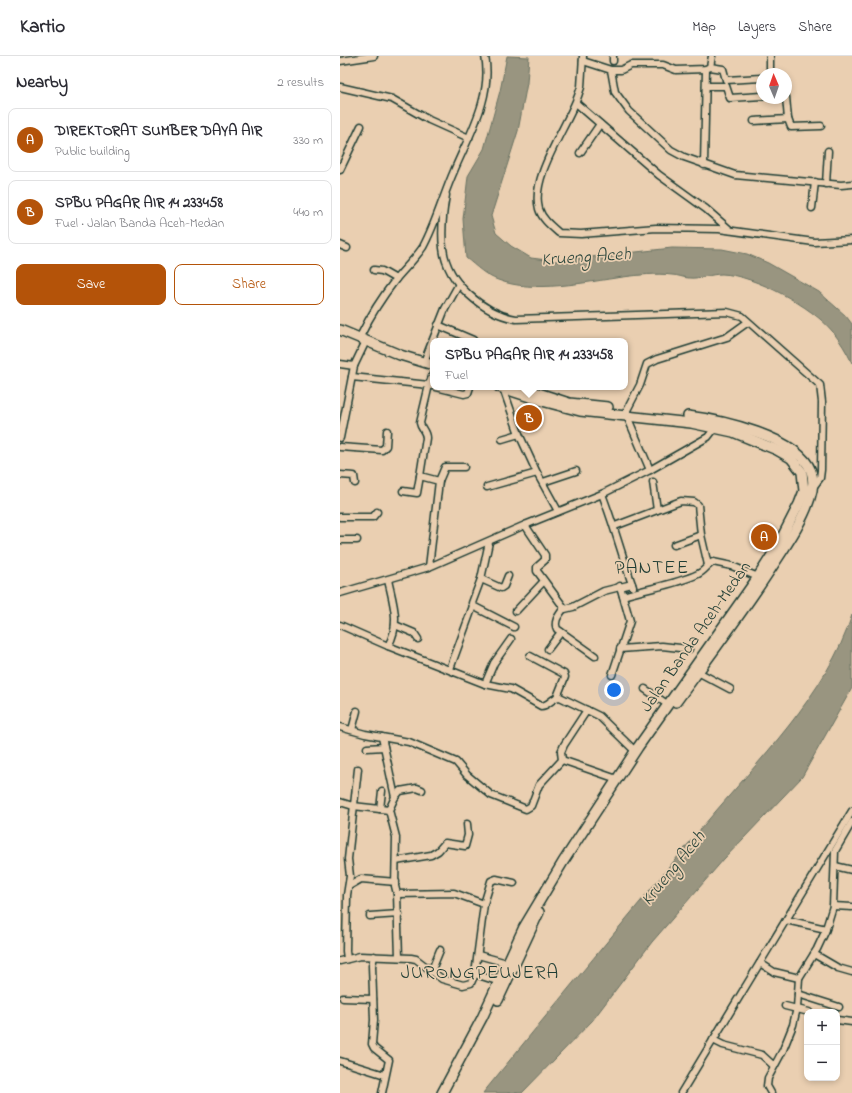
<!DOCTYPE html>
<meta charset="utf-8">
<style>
:root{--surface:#fff;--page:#f2f2f3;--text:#2b2b33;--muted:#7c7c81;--line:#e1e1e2;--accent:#b45309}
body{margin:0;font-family:"Indie Flower",sans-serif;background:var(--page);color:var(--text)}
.controls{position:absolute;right:12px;bottom:12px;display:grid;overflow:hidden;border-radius:8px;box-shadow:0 2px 6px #0003}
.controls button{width:36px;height:36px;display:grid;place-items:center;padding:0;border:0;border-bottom:1px solid var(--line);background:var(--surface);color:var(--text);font:20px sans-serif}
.compass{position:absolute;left:416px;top:12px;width:36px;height:36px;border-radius:50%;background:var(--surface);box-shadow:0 2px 6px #0003;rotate:358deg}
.you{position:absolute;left:274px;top:634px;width:14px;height:14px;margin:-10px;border:3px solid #fff;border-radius:50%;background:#1a73e8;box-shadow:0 0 0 6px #1a73e833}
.badge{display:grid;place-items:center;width:26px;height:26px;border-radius:50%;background:var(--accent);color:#fff;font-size:13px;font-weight:700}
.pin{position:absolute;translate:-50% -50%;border:2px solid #fff;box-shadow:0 1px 4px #0006}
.popup{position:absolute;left:90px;top:282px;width:198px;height:52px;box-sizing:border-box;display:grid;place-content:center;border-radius:8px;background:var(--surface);filter:drop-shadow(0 1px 3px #0005);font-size:13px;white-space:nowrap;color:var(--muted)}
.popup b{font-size:15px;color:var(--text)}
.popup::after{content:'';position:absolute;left:50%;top:100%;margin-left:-8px;border:8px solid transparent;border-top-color:var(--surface)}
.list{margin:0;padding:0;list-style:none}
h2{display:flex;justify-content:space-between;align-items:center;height:52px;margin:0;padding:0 16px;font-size:17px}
h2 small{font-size:13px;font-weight:400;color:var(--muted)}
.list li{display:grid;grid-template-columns:26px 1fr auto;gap:12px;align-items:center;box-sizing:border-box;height:64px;margin:0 8px 8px;padding:0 8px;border:1px solid var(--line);border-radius:8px}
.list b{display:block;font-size:15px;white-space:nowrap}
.list p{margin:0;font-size:13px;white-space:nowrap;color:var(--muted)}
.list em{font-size:13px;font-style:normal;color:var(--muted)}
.actions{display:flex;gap:8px;padding:12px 16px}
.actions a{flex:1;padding:9px 0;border:1px solid var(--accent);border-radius:8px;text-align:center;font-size:14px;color:var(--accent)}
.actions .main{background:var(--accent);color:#fff}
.map{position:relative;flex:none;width:512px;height:1037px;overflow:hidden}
header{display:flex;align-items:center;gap:24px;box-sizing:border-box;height:56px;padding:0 20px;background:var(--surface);border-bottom:1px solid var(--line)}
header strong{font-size:19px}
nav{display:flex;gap:22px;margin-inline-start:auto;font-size:14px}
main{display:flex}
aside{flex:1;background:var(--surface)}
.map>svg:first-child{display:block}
.water{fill:#999580;stroke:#687262}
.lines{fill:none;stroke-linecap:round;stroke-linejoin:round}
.minor-casing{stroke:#1f3d34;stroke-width:9}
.highway-casing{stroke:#1f3d34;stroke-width:12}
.minor{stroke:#eacfb1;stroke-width:6}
.highway{stroke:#eacfb1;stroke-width:9}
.labels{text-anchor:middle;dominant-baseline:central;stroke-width:3.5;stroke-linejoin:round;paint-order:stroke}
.street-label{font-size:17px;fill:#1f3d34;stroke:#eacfb1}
.water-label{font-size:18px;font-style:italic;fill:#2b463c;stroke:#eacfb1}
.quarter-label{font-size:19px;letter-spacing:1px;fill:#1f3d34;stroke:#eacfb1}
</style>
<header>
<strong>Kartio</strong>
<nav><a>Map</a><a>Layers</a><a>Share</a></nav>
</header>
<main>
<aside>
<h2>Nearby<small>2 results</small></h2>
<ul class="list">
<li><span class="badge">A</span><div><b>DIREKTORAT SUMBER DAYA AIR</b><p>Public building</p></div><em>330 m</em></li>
<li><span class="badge">B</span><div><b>SPBU PAGAR AIR 14 233458</b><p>Fuel · Jalan Banda Aceh-Medan</p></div><em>440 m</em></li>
</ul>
<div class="actions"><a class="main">Save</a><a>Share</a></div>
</aside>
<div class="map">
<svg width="512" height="1037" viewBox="0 0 512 1037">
<rect width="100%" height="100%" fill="#eacfb1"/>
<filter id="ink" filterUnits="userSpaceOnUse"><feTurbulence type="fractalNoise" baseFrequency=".025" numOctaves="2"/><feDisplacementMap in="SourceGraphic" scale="8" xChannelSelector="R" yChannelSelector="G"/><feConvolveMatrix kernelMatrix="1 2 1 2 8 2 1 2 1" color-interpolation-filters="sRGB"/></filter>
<g filter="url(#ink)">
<g class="water">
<path d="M167,0L189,1L187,27L178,75L151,160L156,177L171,190L191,202L215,205L332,192L382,193L407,198L428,207L479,236L506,260L512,268V307C507,296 500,285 493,276C473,251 414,219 382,218C371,218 360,223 349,222C344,222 338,219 332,219C316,217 299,219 283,221C246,226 194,238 158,224C146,220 136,210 126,202L123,163L128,120L144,93L160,35Z"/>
<path d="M512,559V632L462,721L384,803L312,886L252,965L182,1037H143C216,947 290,858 364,769C416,707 488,637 512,559Z"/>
</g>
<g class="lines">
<g class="minor-casing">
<g id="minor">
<path d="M243,0L241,31L238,40C227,71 190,121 199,153C202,163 211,170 219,177L241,178L316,172L379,173L474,186L512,184"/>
<path d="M273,0V5"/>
<path d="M430,0V18"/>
<path d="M0,5L34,0"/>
<path d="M243,5L271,14L275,36L289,55L331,94L344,101L395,119L501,129L512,128"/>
<path d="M370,11L383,13L386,24L422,22"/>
<path d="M271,14H281L291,9H323L336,14L366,13L370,11L372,0"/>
<path d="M366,30H386L390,42L422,40"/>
<path d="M0,31L52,43L89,64L129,82"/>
<path d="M446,41L448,63L451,71L481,70"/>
<path d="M236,47L319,119L366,153L390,174"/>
<path d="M414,65L448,63"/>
<path d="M240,97L260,68"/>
<path d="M364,109L366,13"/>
<path d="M0,114L21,70"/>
<path d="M486,128L488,95"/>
<path d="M106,139C103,156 101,174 103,192C107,227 143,257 176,263L387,256L402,260L480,329L482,346L481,414L480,422L474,430"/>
<path d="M472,152L475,126"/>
<path d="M0,189L7,192"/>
<path d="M34,214L42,215L56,223"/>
<path d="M98,269L133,284"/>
<path d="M22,277C31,258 43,240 56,223C65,212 75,203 83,191C96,167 103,140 114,115C129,79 153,41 145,0"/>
<path d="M86,301L105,253L119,228"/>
<path d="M0,308L14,310"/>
<path d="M12,321L89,329L93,318"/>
<path d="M96,331L124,338L128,337L130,331"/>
<path d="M163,332L179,378L197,417L218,455"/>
<path d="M0,382L14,310L26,285"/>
<path d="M162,383L179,378"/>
<path d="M0,391L42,394L46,390L47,375"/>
<path d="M310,414L287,360V354L300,329L307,308L317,303L387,281L408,266"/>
<path d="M0,419L14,420L15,427"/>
<path d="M99,425L105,411H124"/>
<path d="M203,426L236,415"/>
<path d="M313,426L317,454"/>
<path d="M147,431L197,417"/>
<path d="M63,435L77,437L80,420"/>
<path d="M262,438C274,469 282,500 293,531"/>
<path d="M0,461H33L37,456"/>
<path d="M185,469L205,499V504L197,511V515L225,553L233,551L264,535L292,528"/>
<path d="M275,470L341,445L354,446L358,449L361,479L368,509"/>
<path d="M0,484H17"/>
<path d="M334,489L361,479"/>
<path d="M89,511L99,425L80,420L86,382C86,375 81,373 80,367L89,329L93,330"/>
<path d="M141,523L161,532L164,530L168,520"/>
<path d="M0,537L89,511L185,469L262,438L310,414L368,381L375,372"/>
<path d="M283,540C308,532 335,529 358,518C365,515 367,509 373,506L392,510L418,521"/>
<path d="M133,550L174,571"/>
<path d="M224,552C220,558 213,565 217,573L255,600"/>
<path d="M176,555L204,525"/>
<path d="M0,569L48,590L145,628L171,633L201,650C209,650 212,641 220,641L259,660L295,695"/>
<path d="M55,569L74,577L78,583"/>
<path d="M48,590C61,568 53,547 48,524"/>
<path d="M208,593L221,576"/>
<path d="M280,593L322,590L349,593"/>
<path d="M190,600L224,618L225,621L217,641"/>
<path d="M110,613L133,550L132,547L141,523L149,486"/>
<path d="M358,616L390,633"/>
<path d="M272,619L290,565L280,530"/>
<path d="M145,628L154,607L171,583"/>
<path d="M305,633L327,648"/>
<path d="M0,671L25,678L69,686L116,706L127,719L151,739L186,753L191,750L199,729L222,704L221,696L224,689L247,654"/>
<path d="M12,674L17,655"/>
<path d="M42,681L55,741"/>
<path d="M27,692L44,691"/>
<path d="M222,704L277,723"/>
<path d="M0,746L13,750L49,754L55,741L60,735L77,732L82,734"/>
<path d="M40,753L42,735"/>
<path d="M49,754L56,781L55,830L57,838L114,837L144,848"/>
<path d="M56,805L91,799L98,795L105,787L125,790L128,779L127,768"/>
<path d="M495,810L512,814"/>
<path d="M9,830L21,823L56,826"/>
<path d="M57,838L59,901"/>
<path d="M493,850L512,851"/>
<path d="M30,860L59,858"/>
<path d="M446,864L486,873"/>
<path d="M474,898L498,912L512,916"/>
<path d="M138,899L167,907"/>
<path d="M34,900L32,910L34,964L32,988L34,992L49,1004L42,1037"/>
<path d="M7,903L6,895L7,839L10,820L8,803L18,713"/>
<path d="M0,905L20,900L71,902L76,903L102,923L123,929L131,927L135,918L160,926"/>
<path d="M420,907L434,916L459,922"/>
<path d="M91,916L100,894"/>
<path d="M135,918L144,848L151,825L156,823L174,827"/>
<path d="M458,938L499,951"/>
<path d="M3,942L33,943"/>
<path d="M445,950L469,956"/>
<path d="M497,964L512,966"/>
<path d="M373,984L383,989L422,999L434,1010"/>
<path d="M0,1005L45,1019"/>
<path d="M341,1037L512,755"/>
<path d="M431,1037L427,1030L428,1022L443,994L453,969L457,952L459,922L477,893L485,876L493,850L495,795L512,766"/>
</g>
</g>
<g class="highway-casing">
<g id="highway">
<path d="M0,274L60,299L93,309"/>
<path d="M180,331L229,347L268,351"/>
<path d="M336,646C369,601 403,556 434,508C447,488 463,465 470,442C473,433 474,424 471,415C458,381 381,364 348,360"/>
<path d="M158,944L199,856"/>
<path d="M102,1037L142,962L184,871L223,806L298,691L418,521L437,491L459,448L464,435L462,416L451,402L437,394L393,376L351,367L240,355L202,345L159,331"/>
</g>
</g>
<use href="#minor" class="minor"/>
<use href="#highway" class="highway"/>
</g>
</g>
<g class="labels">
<g class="street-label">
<text transform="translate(356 581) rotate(-55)">Jalan Banda Aceh-Medan</text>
</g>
<g class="water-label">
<text transform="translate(246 202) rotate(-4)">Krueng Aceh</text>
<text transform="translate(334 813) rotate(-51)">Krueng Aceh</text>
</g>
<g class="quarter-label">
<text x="312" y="512">PANTEE</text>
<text x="140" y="917">JURONGPEUJERA</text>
</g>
</g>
</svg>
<div class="controls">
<button>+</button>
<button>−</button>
</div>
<svg class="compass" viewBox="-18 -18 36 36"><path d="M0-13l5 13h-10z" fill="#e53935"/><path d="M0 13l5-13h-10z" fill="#7c7c81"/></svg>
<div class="you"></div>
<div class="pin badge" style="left:424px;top:481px">A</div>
<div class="pin badge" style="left:189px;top:362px">B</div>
<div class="popup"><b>SPBU PAGAR AIR 14 233458</b>Fuel</div>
</div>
</main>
